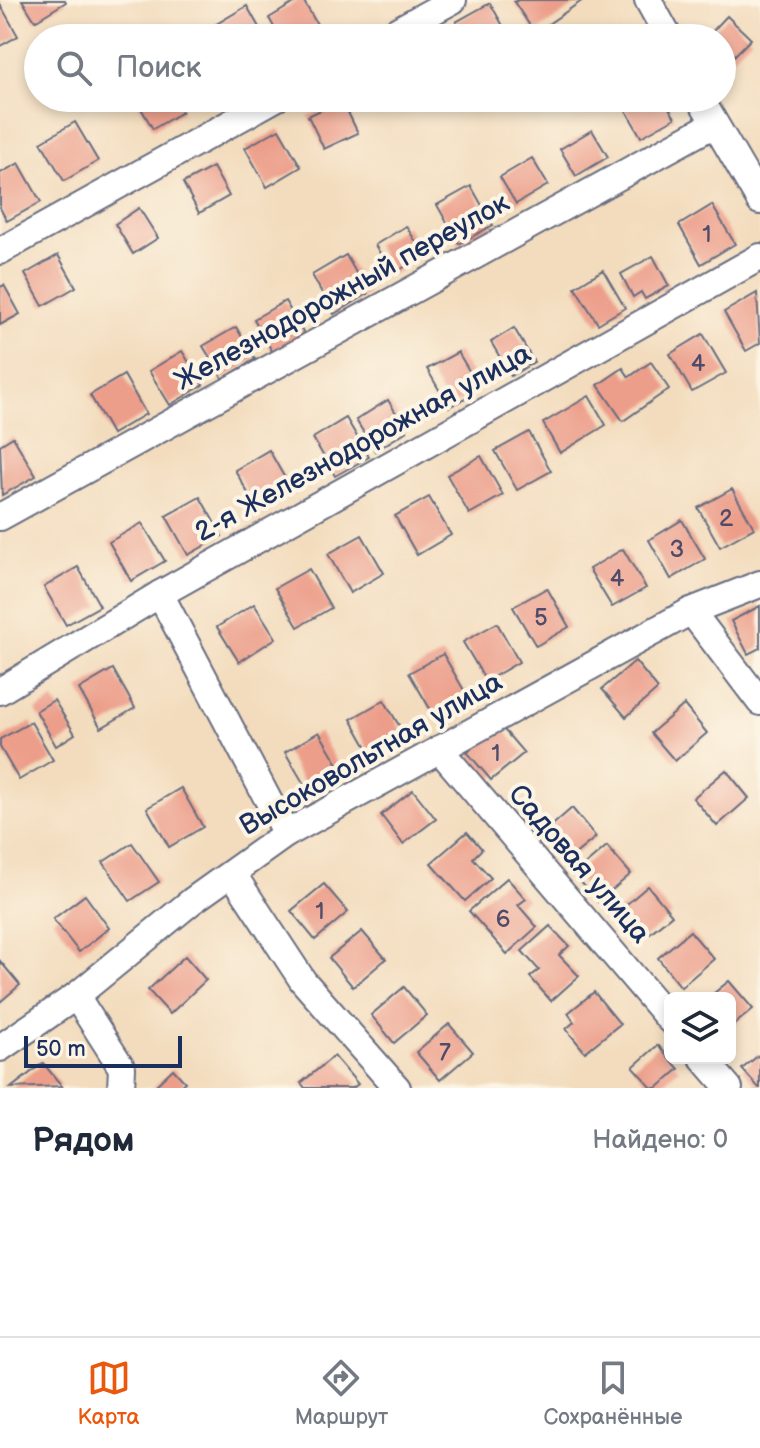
<!DOCTYPE html>
<html lang="ru">
<meta charset="utf-8">
<style>
:root{--surface:#fff;--page:#f2f2f3;--text:#1f2937;--muted:#747a83;--line:#e0e1e3;--accent:#ea580c}
body{margin:0;font-family:"Balsamiq Sans",sans-serif;background:var(--page);color:var(--text)}
.controls{position:absolute;right:24px;bottom:24px;display:grid;overflow:hidden;border-radius:12px;box-shadow:0 4px 12px #0003}
.controls button{width:72px;height:72px;display:grid;place-items:center;padding:0;border:0;border-bottom:2px solid var(--line);background:var(--surface);color:var(--text);font:40px sans-serif}
.scale{position:absolute;left:24px;bottom:20px;width:158px;box-sizing:border-box;padding-left:8px;border:4px solid #1b2f5e;border-top:0;font-size:22px;line-height:28px;white-space:nowrap;color:#1b2f5e;-webkit-text-stroke:6px #fcf5e5;paint-order:stroke}
.list{margin:0;padding:0;list-style:none}
h2{display:flex;justify-content:space-between;align-items:center;height:104px;margin:0;padding:0 32px;font-size:34px}
h2 small{font-size:26px;font-weight:400;color:var(--muted)}
.icon{flex:none;width:44px;height:44px;fill:none;stroke:currentColor;stroke-width:2;stroke-linecap:round;stroke-linejoin:round}
.map{position:relative;flex:none;width:760px;height:1088px;overflow:hidden}
.search{position:absolute;background:var(--surface);box-shadow:0 4px 12px #0003;left:24px;right:24px;top:24px;height:88px;display:flex;align-items:center;gap:20px;box-sizing:border-box;padding:0 28px;border-radius:44px;color:var(--muted);font-size:30px}
.sheet{height:248px;background:var(--surface)}
nav{display:flex;justify-content:space-around;align-items:center;box-sizing:border-box;height:112px;border-top:2px solid var(--line);background:var(--surface);font-size:22px;color:var(--muted)}
nav a{display:grid;justify-items:center;gap:4px}
nav .on{color:var(--accent)}
.map>svg:first-child{display:block}
.building{fill:#ec9e8a}
.lines{fill:none;stroke-linecap:round;stroke-linejoin:round}
.minor-casing{stroke:#676c7f;stroke-width:30}
.minor{stroke:#fff;stroke-width:26}
.labels{text-anchor:middle;dominant-baseline:central;stroke-width:8;stroke-linejoin:round;paint-order:stroke}
.number-label{font-size:24px;fill:#4f4b69}
.street-label{font-size:28px;fill:#1b2f5e;stroke:#fcf5e5}
</style>
<div class="map">
<svg width="760" height="1088" viewBox="0 0 760 1088">
<rect width="100%" height="100%" fill="#fcf5e5"/>
<filter id="ink" filterUnits="userSpaceOnUse"><feTurbulence type="fractalNoise" baseFrequency=".0125" numOctaves="2"/><feDisplacementMap in="SourceGraphic" scale="16" xChannelSelector="R" yChannelSelector="G"/><feConvolveMatrix kernelMatrix="1 2 1 2 8 2 1 2 1" color-interpolation-filters="sRGB"/></filter>
<filter id="wash" filterUnits="userSpaceOnUse"><feTurbulence type="fractalNoise" baseFrequency=".006" numOctaves="4" result="noise"/><feDisplacementMap in="SourceGraphic" scale="32" xChannelSelector="R" yChannelSelector="G"/><feGaussianBlur stdDeviation="1.8" result="paint"/><feColorMatrix in="noise" values="0 0 0 0 0 0 0 0 0 0 0 0 0 0 0 0 0 1.4 0 .05"/><feComposite in="paint" operator="in"/></filter>
<g filter="url(#wash)">
<rect width="100%" height="100%" fill="#f3dcbd"/>
<g id="blocks">
<g class="building">
<path d="M22,0H65L66,2L35,21Z"/>
<path d="M299,0H303L325,38H280L269,18Z"/>
<path d="M518,0H583L535,33L514,2Z"/>
<path d="M490,3L510,38H465L456,22Z"/>
<path d="M0,4L18,36L0,46Z"/>
<path d="M247,6L265,38H220L213,26Z"/>
<path d="M727,16L751,39L732,58L722,49V38L708,36Z"/>
<path d="M135,98H174L182,112L153,129Z"/>
<path d="M619,98H663L675,118L641,137Z"/>
<path d="M342,100L358,133L324,149L308,116Z"/>
<path d="M75,122L98,161L64,181L41,142Z"/>
<path d="M279,129L301,167L267,187L245,148Z"/>
<path d="M592,130L608,157L576,176L560,149Z"/>
<path d="M532,158L548,185L516,204L500,177Z"/>
<path d="M19,163L41,202L7,221L0,208V173Z"/>
<path d="M213,167L229,196L199,213L183,183Z"/>
<path d="M471,186L493,225L459,244L437,205Z"/>
<path d="M712,205L735,244L701,264L679,225Z"/>
<path d="M139,208L158,238L133,254L115,224Z"/>
<path d="M406,226L424,255L393,274L375,245Z"/>
<path d="M58,255L76,287L43,306L25,274Z"/>
<path d="M346,255L368,294L334,314L312,275Z"/>
<path d="M653,256L669,286L645,299L641,292L633,297L621,274Z"/>
<path d="M603,270L625,308L598,324L575,287Z"/>
<path d="M4,285L20,314L0,325V287Z"/>
<path d="M757,293L760,343L746,351L724,312Z"/>
<path d="M285,301L305,335L273,353L254,319Z"/>
<path d="M236,327L255,359L223,379L203,346Z"/>
<path d="M514,328L534,362L511,376L491,342Z"/>
<path d="M703,334L726,373L692,392L670,354Z"/>
<path d="M182,351L203,385L170,405L149,371Z"/>
<path d="M458,352L471,374L462,379L471,395L449,407L427,369Z"/>
<path d="M651,362L669,389L623,421L598,385L623,368L629,377Z"/>
<path d="M124,375L146,414L112,434L90,395Z"/>
<path d="M589,396L606,425L560,453L543,423Z"/>
<path d="M388,400L407,431L375,451L356,420Z"/>
<path d="M346,418L369,457L335,476L313,438Z"/>
<path d="M529,432L551,471L517,490L495,451Z"/>
<path d="M13,437L36,476L2,495L0,445Z"/>
<path d="M269,450L291,489L257,509L235,470Z"/>
<path d="M481,456L503,495L469,514L447,475Z"/>
<path d="M732,489L754,528L720,547L698,508Z"/>
<path d="M200,497L222,536L188,555L166,516Z"/>
<path d="M429,497L451,535L417,555L395,516Z"/>
<path d="M682,520L705,559L671,579L649,540Z"/>
<path d="M142,523L165,561L131,581L109,542Z"/>
<path d="M362,535L384,573L350,593L328,554Z"/>
<path d="M623,549L646,588L612,607L589,569Z"/>
<path d="M78,567L100,606L66,625L44,587Z"/>
<path d="M309,569L331,608L298,627L275,588Z"/>
<path d="M547,588L569,627L536,646L513,607Z"/>
<path d="M254,604L276,638L239,662L217,627Z"/>
<path d="M760,606V648L748,654L731,621Z"/>
<path d="M497,623L519,662L486,681L463,642Z"/>
<path d="M443,654L465,692L432,712L409,673Z"/>
<path d="M635,661L658,689L626,717L602,689Z"/>
<path d="M113,669L135,708L101,728L79,689Z"/>
<path d="M54,700L75,734L56,746L36,711Z"/>
<path d="M384,700L407,739L373,758L351,719Z"/>
<path d="M684,705L707,733L675,761L651,733Z"/>
<path d="M31,722L53,760L19,780L0,747V739Z"/>
<path d="M500,725L524,753L491,780L467,752Z"/>
<path d="M319,732L342,771L308,791L285,752Z"/>
<path d="M726,770L749,798L717,826L693,798Z"/>
<path d="M181,788L203,827L169,847L147,808Z"/>
<path d="M413,790L436,819L403,844L381,815Z"/>
<path d="M572,808L596,837L563,864L540,836Z"/>
<path d="M467,832L482,849L473,858L491,878L465,901L431,863Z"/>
<path d="M132,843L159,882L130,901L103,862Z"/>
<path d="M607,846L631,874L598,902L574,874Z"/>
<path d="M507,878L526,899L518,905L537,927L507,954L469,911Z"/>
<path d="M324,884L348,912L315,940L291,911Z"/>
<path d="M648,886L672,915L639,942L615,914Z"/>
<path d="M85,895L109,928L79,952L53,919Z"/>
<path d="M550,926L569,946L559,955L579,976L551,1001L530,977L539,970L522,951Z"/>
<path d="M362,931L386,959L353,987L329,958Z"/>
<path d="M690,931L714,959L681,987L658,958Z"/>
<path d="M185,956L206,980L170,1014L148,990Z"/>
<path d="M0,961L20,985L0,1002Z"/>
<path d="M729,981L753,1009L730,1028V998H708Z"/>
<path d="M404,987L427,1015L394,1043L371,1015Z"/>
<path d="M594,992L620,1024L585,1052L566,1029L574,1022L568,1013Z"/>
<path d="M449,1024L473,1052L440,1080L416,1052Z"/>
<path d="M658,1045L679,1069L657,1088H652L633,1067Z"/>
<path d="M760,1054V1088H759L742,1069Z"/>
<path d="M334,1056L358,1084L353,1088H305L301,1083Z"/>
<path d="M43,1063L62,1086L11,1088Z"/>
<path d="M173,1069L185,1082L178,1088H153Z"/>
</g>
</g>
</g>
<g filter="url(#ink)">
<use href="#blocks" fill-opacity="0" stroke="#676c7f" stroke-width="2"/>
<g class="lines">
<g class="minor-casing">
<g id="minor">
<path d="M648,0L669,38"/>
<path d="M384,38L453,0"/>
<path d="M700,98L760,201"/>
<path d="M0,251L276,98"/>
<path d="M0,517L714,124"/>
<path d="M160,594L286,834"/>
<path d="M691,611L760,702"/>
<path d="M0,691L160,594L760,257"/>
<path d="M439,749L670,1020"/>
<path d="M232,873L303,981L397,1088"/>
<path d="M76,996L122,1068L121,1088"/>
<path d="M0,1048L76,996L192,901L286,834L691,611L760,584"/>
<path d="M703,1058L729,1088"/>
</g>
</g>
<use href="#minor" class="minor"/>
</g>
</g>
<g class="labels">
<g class="number-label">
<text x="707" y="234">1</text>
<text x="698" y="363">4</text>
<text x="726" y="518">2</text>
<text x="677" y="549">3</text>
<text x="617" y="578">4</text>
<text x="541" y="617">5</text>
<text x="496" y="753">1</text>
<text x="320" y="911">1</text>
<text x="503" y="919">6</text>
<text x="445" y="1052">7</text>
</g>
<g class="street-label">
<text transform="translate(342 292) rotate(-29)">Железнодорожный переулок</text>
<text transform="translate(363 443) rotate(-29)">2-я Железнодорожная улица</text>
<text transform="translate(371 754) rotate(-30)">Высоковольтная улица</text>
<text transform="translate(579 864) rotate(49)">Садовая улица</text>
</g>
</g>
</svg>
<div class="controls">
<button><svg class="icon" aria-label="layers" viewBox="0 0 24 24"><path d="M12 4l9 5-9 5-9-5zM3 14l9 5 9-5"/></svg></button>
</div>
<div class="scale">50 m</div>
<div class="search"><svg class="icon" aria-label="search" viewBox="0 0 24 24"><circle cx="10" cy="10" r="6"/><path d="M15 15l6 6"/></svg>Поиск</div>
</div>
<section class="sheet">
<h2>Рядом<small>Найдено: 0</small></h2>
<ul class="list">
</ul>
</section>
<nav>
<a class="on"><svg class="icon" aria-label="map" viewBox="0 0 24 24"><path d="M3 6l6-2 6 2 6-2v14l-6 2-6-2-6 2zM9 4v14M15 6v14"/></svg>Карта</a>
<a><svg class="icon" aria-label="directions" viewBox="0 0 24 24"><path d="M12 3l9 9-9 9-9-9zM9 14v-3h6M13 9l2 2-2 2"/></svg>Маршрут</a>
<a><svg class="icon" aria-label="saved" viewBox="0 0 24 24"><path d="M7 4h10v16l-5-4-5 4z"/></svg>Сохранённые</a>
</nav>
